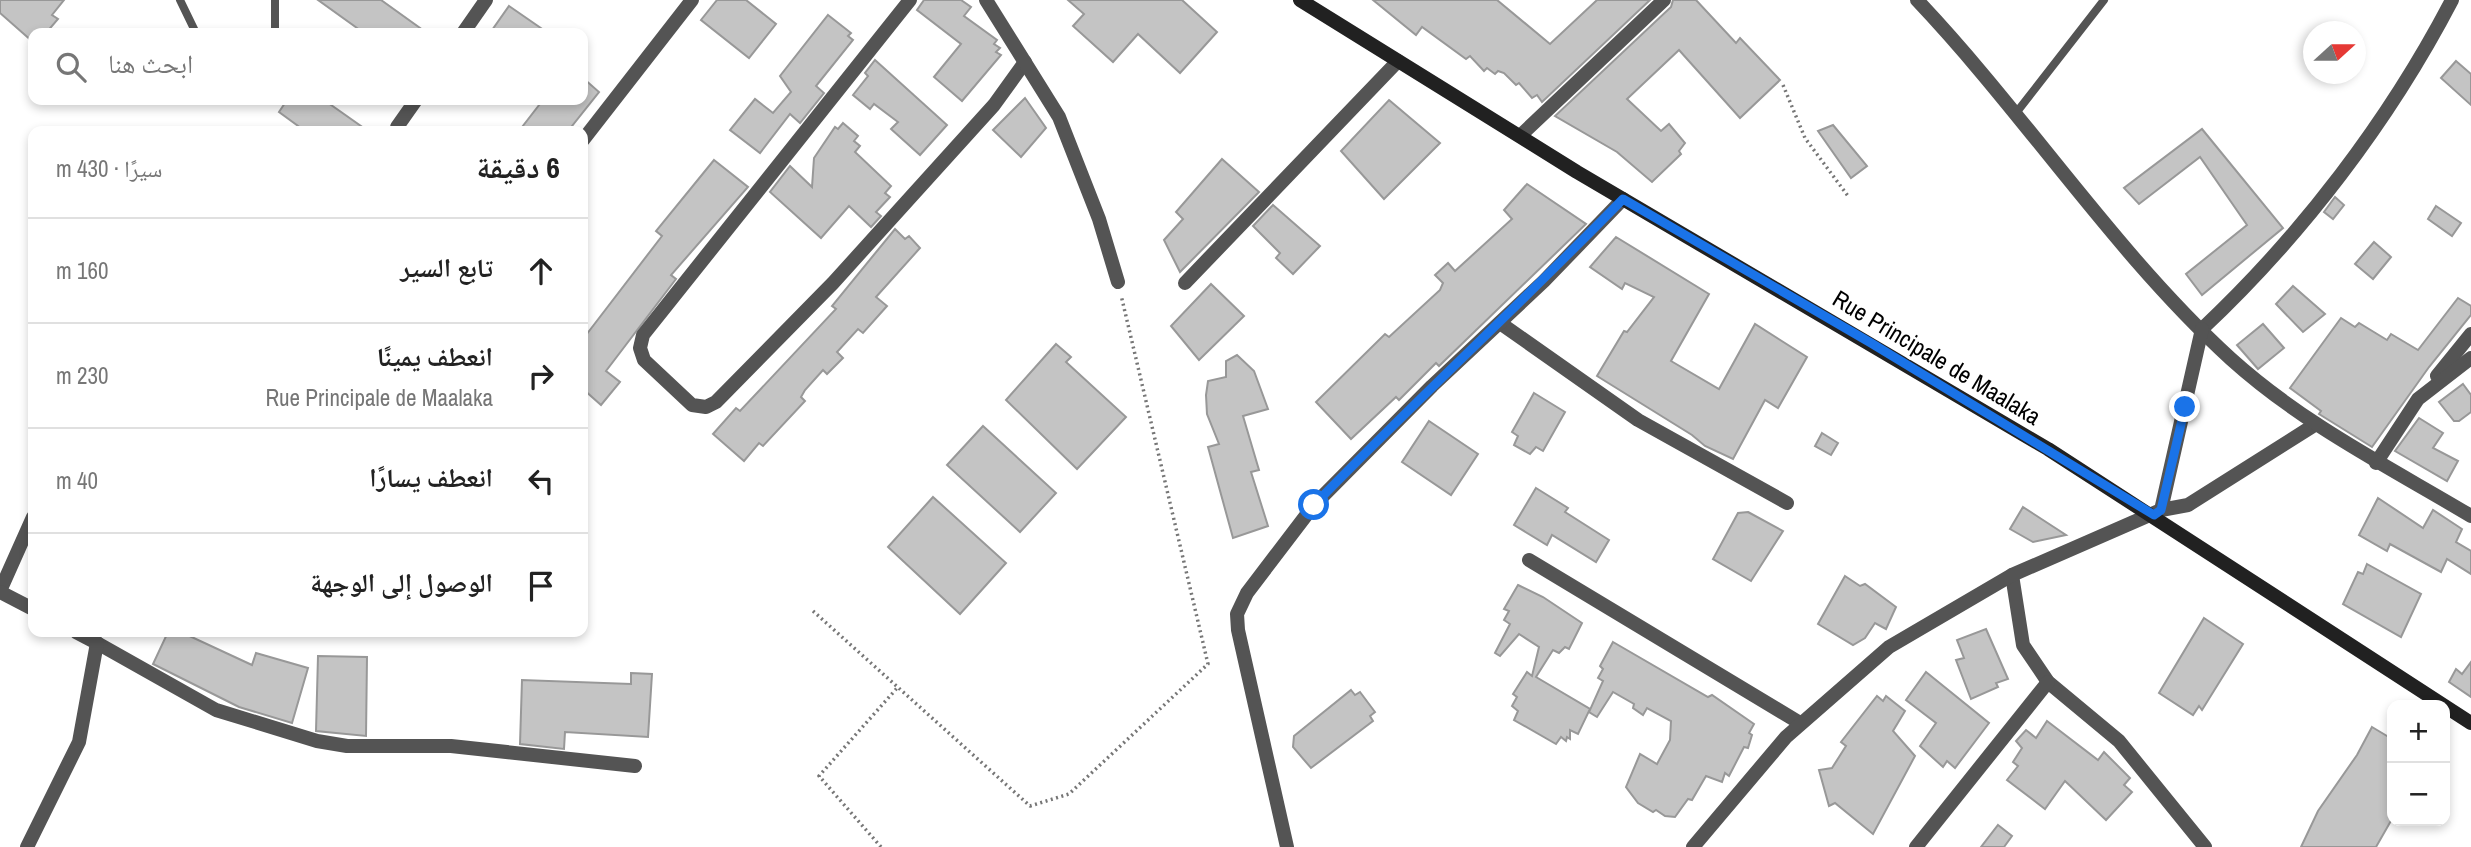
<!DOCTYPE html>
<html lang="ar">
<meta charset="utf-8">
<style>
:root{--surface:#fff;--page:#f2f2f2;--text:#222;--muted:#767676;--line:#e0e0e0}
body{margin:0;font-family:"Archivo Narrow","Noto Naskh Arabic",sans-serif;background:var(--page);color:var(--text);direction:rtl}
.controls{position:absolute;right:21px;bottom:21px;display:grid;overflow:hidden;border-radius:14px;box-shadow:0 4px 10px #0003}
.controls button{width:63px;height:63px;display:grid;place-items:center;padding:0;border:0;border-bottom:2px solid var(--line);background:var(--surface);color:var(--text);font:35px sans-serif}
.compass{position:absolute;left:2303px;top:21px;width:63px;height:63px;border-radius:50%;background:var(--surface);box-shadow:0 4px 10px #0003;rotate:69deg}
.stop{position:absolute;width:21px;height:21px;margin:-16px;border:5px solid #1a73e8;border-radius:50%;background:#fff}
.stop.end{background:#1a73e8;border-color:#fff;box-shadow:0 2px 7px #0008}
.list{margin:0;padding:0;list-style:none}
h2{display:flex;justify-content:space-between;align-items:center;height:91px;margin:0;padding:0 28px;font-size:30px}
h2 small{font-size:23px;font-weight:400;color:var(--muted)}
.list li{display:grid;grid-template-columns:46px 1fr auto;gap:21px;align-items:center;box-sizing:border-box;height:105px;padding:0 28px;border-top:2px solid var(--line)}
.list b{display:block;font-size:26px;white-space:nowrap}
.list p{margin:0;font-size:23px;white-space:nowrap;color:var(--muted)}
.list em{font-size:23px;font-style:normal;color:var(--muted)}
.icon{flex:none;width:38px;height:38px;fill:none;stroke:currentColor;stroke-width:2;stroke-linecap:round;stroke-linejoin:round}
.map{position:relative;flex:none;width:2471px;height:847px;overflow:hidden;direction:ltr}
.search{position:absolute;background:var(--surface);box-shadow:0 4px 10px #0003;left:28px;top:28px;width:560px;height:77px;display:flex;align-items:center;gap:18px;box-sizing:border-box;padding:0 24px;border-radius:14px;color:var(--muted);font-size:26px}
.panel{position:absolute;background:var(--surface);box-shadow:0 4px 10px #0003;left:28px;top:126px;width:560px;height:511px;border-radius:14px;direction:rtl}
.map>svg:first-child{display:block}
.building{fill:#c4c4c4;stroke:#989898;stroke-width:2}
.lines{fill:none;stroke-linecap:round;stroke-linejoin:round}
.path{stroke:#767676;stroke-width:3.5;stroke-dasharray:2 3.5;stroke-linecap:butt}
.service{stroke:#545454;stroke-width:8}
.minor{stroke:#545454;stroke-width:14}
.tertiary{stroke:#545454;stroke-width:14}
.secondary{stroke:#212121;stroke-width:14}
.route{stroke:#1a73e8;stroke-width:9}
.labels{text-anchor:middle;dominant-baseline:central;stroke-width:6;stroke-linejoin:round;paint-order:stroke}
.street-label{font-size:24px;fill:#000;stroke:#fff}
</style>
<div class="map">
<svg width="2471" height="847" viewBox="0 0 2471 847">
<rect width="100%" height="100%" fill="#fff"/>
<g class="building">
<path d="M0,0H64L52,15L58,19L46,33H33V42L0,13Z"/>
<path d="M318,0H381L427,33H364Z"/>
<path d="M717,0H746L776,24L749,58L701,20Z"/>
<path d="M924,0H961L971,7L964,16L997,40L994,44L1000,48L996,52L1001,55L962,101L934,77L961,44L917,10Z"/>
<path d="M1068,0H1182L1217,32L1180,73L1138,34L1113,62L1073,26L1084,14Z"/>
<path d="M1373,0H1497L1550,44L1597,0H1650L1542,102L1537,95L1532,98L1519,83L1516,85L1504,73L1498,71L1495,74L1487,68L1484,71L1470,56L1466,59L1422,27L1416,35Z"/>
<path d="M1673,0H1696L1736,43L1740,38L1780,80L1740,118L1679,50L1627,99L1661,131L1669,124L1685,143L1679,151L1681,154L1652,182L1617,152L1555,116L1671,7Z"/>
<path d="M509,6L548,33H490Z"/>
<path d="M828,15L851,33L848,36L853,40L816,86L824,93L800,123L790,114L760,153L730,130L755,99L773,113L791,92L780,76Z"/>
<path d="M875,60L947,125L920,155L891,129L898,122L874,104L870,109L853,95L868,76L865,73Z"/>
<path d="M2456,61L2471,74V105L2441,78Z"/>
<path d="M583,78L599,92L568,131H519L543,100H583Z"/>
<path d="M1025,98L1046,128L1021,157L993,130Z"/>
<path d="M287,100H324L368,131H305L279,112Z"/>
<path d="M1389,100L1440,143L1384,199L1341,151Z"/>
<path d="M843,123L858,136L854,141L860,146L855,152L891,186L885,193L890,197L876,212L881,216L871,227L849,206L821,238L770,192L790,166L812,187L814,158L835,127L838,129Z"/>
<path d="M1833,125L1867,166L1851,178L1818,131Z"/>
<path d="M2202,129L2283,228L2202,295L2186,274L2247,225L2200,157L2139,204L2124,188Z"/>
<path d="M1222,159L1259,192L1180,272L1164,240L1183,219L1176,212Z"/>
<path d="M714,160L748,187L671,275L676,279L606,371L620,382L601,405L583,389V339L662,236L656,231Z"/>
<path d="M1527,184L1586,224L1439,366L1436,363L1399,400L1396,397L1351,439L1316,402L1385,334L1389,337L1440,290L1443,283L1435,275L1448,263L1455,271L1512,219L1504,210Z"/>
<path d="M2335,197L2344,205L2333,219L2324,212Z"/>
<path d="M1273,205L1320,246L1293,274L1276,258L1280,253L1253,226Z"/>
<path d="M2436,206L2461,223L2452,236L2428,219Z"/>
<path d="M895,229L905,239L909,236L920,248L876,297L887,306L863,333L858,329L837,352L843,358L827,374L823,370L805,390L801,397L805,401L763,446L759,443L744,461L713,434L736,408L740,411L836,309L832,306Z"/>
<path d="M1616,237L1709,294L1671,361L1719,389L1755,324L1807,357L1778,408L1765,400L1733,459L1705,446L1692,435L1597,376L1624,331L1627,332L1654,297L1625,283L1622,289L1590,267Z"/>
<path d="M2374,242L2391,257L2373,279L2355,264Z"/>
<path d="M1211,284L1244,316L1199,360L1171,326Z"/>
<path d="M2293,286L2325,314L2303,332L2276,304Z"/>
<path d="M2458,298L2471,306V315L2429,367L2372,447L2319,414L2321,411L2290,388L2341,318L2355,327L2359,323L2387,340L2391,334L2418,350Z"/>
<path d="M2263,324L2284,348L2258,369L2237,345Z"/>
<path d="M1056,344L1071,357L1066,362L1126,417L1077,469L1006,400Z"/>
<path d="M1237,355L1254,371L1268,409L1243,416L1259,470L1251,472L1268,526L1233,538L1208,447L1219,444L1207,414L1206,395L1208,381L1226,377V361Z"/>
<path d="M2463,384L2471,395V412L2459,421H2454L2439,402Z"/>
<path d="M1534,393L1565,412L1543,451L1536,447L1530,454L1514,445L1518,436L1512,432Z"/>
<path d="M2419,418L2443,433L2433,448L2458,461L2447,481L2395,451Z"/>
<path d="M1429,421L1478,454L1451,495L1402,462Z"/>
<path d="M983,426L1056,493L1020,532L947,465Z"/>
<path d="M1822,433L1838,443L1831,455L1815,446Z"/>
<path d="M1536,488L1568,508L1565,512L1609,540L1596,562L1552,535L1547,545L1514,525Z"/>
<path d="M933,497L1006,563L960,614L888,547Z"/>
<path d="M2378,498L2423,528L2433,510L2462,529L2456,542L2471,551V574L2447,559L2441,572L2390,544L2387,551L2359,535Z"/>
<path d="M2023,507L2066,535L2033,542L2010,529Z"/>
<path d="M1748,512L1783,531L1751,581L1713,559L1738,513Z"/>
<path d="M2367,564L2421,594L2401,637L2343,604L2358,572L2363,574Z"/>
<path d="M1845,576L1860,586L1865,584L1896,607L1886,629L1875,623L1865,638L1853,645L1818,624Z"/>
<path d="M1518,585L1543,597L1582,623L1569,649L1565,647L1559,653L1553,650L1536,677L1590,709L1578,734L1570,730V739L1567,737L1566,741L1561,737L1556,744L1514,720L1518,711L1512,706L1517,697L1513,694L1527,672L1532,676L1539,647L1519,634L1500,656L1495,653L1510,624L1504,620L1509,611L1504,609Z"/>
<path d="M2204,618L2243,644L2202,710L2199,706L2193,715L2159,693Z"/>
<path d="M1986,629L2008,679L1996,683L1998,687L1971,699L1956,660L1964,658L1957,640Z"/>
<path d="M168,632H181L252,665L256,653L308,668L292,723L239,707L153,664Z"/>
<path d="M1613,642L1708,697L1712,695L1754,724L1749,733L1752,735L1748,748L1744,747L1729,776L1725,773L1722,782L1706,776L1692,800L1688,799L1675,817L1665,816L1656,810L1653,812L1638,803L1626,787L1640,754L1657,764L1670,740L1671,721L1647,708L1643,715L1633,708L1634,704L1613,692L1597,717L1589,712L1603,681L1598,678L1603,669L1600,666Z"/>
<path d="M318,656L367,657L366,736L316,731Z"/>
<path d="M2471,662V697L2449,682L2456,669L2462,674Z"/>
<path d="M1926,672L1989,723L1955,768L1947,761L1943,767L1920,746L1936,723L1906,700Z"/>
<path d="M631,673L652,674L648,737L565,732L564,749L520,744L522,680L631,684Z"/>
<path d="M1351,690L1355,695L1360,692L1375,712L1370,716L1373,721L1311,768L1293,747L1294,736Z"/>
<path d="M1877,696L1883,701L1886,696L1905,711L1893,731L1915,756L1873,834L1835,803L1829,806L1819,770L1832,768L1846,746L1841,742Z"/>
<path d="M2047,721L2098,760L2104,752L2130,778L2124,785L2132,792L2106,820L2065,781L2045,809L2007,780L2018,766L2013,762L2022,748L2016,741L2026,730L2036,738Z"/>
<path d="M2372,727L2392,739V819L2376,847H2301L2318,811L2357,755Z"/>
<path d="M1998,825L2012,836L2004,847H1981Z"/>
</g>
<g class="lines">
<g class="path">
<path d="M1783,85L1805,138L1848,196"/>
<path d="M813,611L1030,806L1069,794L1208,664L1121,295"/>
<path d="M881,847L819,776L898,687"/>
</g>
<g class="service">
<path d="M180,0L196,33"/>
<path d="M275,0V31"/>
<path d="M2016,113L2104,0"/>
</g>
<g class="minor">
<path d="M910,0L643,335L640,348L644,360L692,405L706,407L716,402L833,283L994,105L1025,62"/>
<path d="M986,0L1059,117L1099,219L1118,282"/>
<path d="M463,33L486,0"/>
<path d="M397,127L416,100"/>
<path d="M1520,136L1664,0"/>
<path d="M583,140L692,0"/>
<path d="M1185,283L1398,61"/>
<path d="M1500,323L1638,420L1787,503"/>
<path d="M2202,329C2301,236 2389,121 2452,0"/>
<path d="M2437,376L2471,334"/>
<path d="M2376,463L2418,399L2471,358"/>
<path d="M2161,510L2188,505L2316,424"/>
<path d="M1529,560L1800,723"/>
<path d="M2012,575L2023,645L2048,682L2119,741L2205,847"/>
<path d="M0,591L33,517"/>
<path d="M0,592L33,609"/>
<path d="M97,643L216,710L317,741L347,746H451L635,766"/>
<path d="M27,847L79,742L97,643L76,632"/>
<path d="M1287,847L1238,630L1237,614L1247,593L1314,505L1432,386L1544,281L1623,199"/>
<path d="M1916,847L2048,682"/>
</g>
<g class="tertiary">
<path d="M1917,0C2026,115 2114,252 2231,359C2303,424 2389,467 2471,516"/>
<path d="M1693,847L1786,737L1889,647L2012,575L2161,510L2202,329"/>
</g>
<path class="secondary" d="M1300,0L1577,172L2048,449L2471,723"/>
</g>
<g class="lines">
<path class="route" d="M1314,505C1415,401 1522,303 1623,199L1871,343L2154,515L2161,510L2185,407"/>
</g>
<g class="labels">
<g class="street-label">
<text transform="translate(1937 357) rotate(31)">Rue Principale de Maalaka</text>
</g>
</g>
</svg>
<div class="controls">
<button>+</button>
<button>−</button>
</div>
<svg class="compass" viewBox="-18 -18 36 36"><path d="M0-13l5 13h-10z" fill="#e53935"/><path d="M0 13l5-13h-10z" fill="#767676"/></svg>
<div class="stop" style="left:1314px;top:505px"></div>
<div class="stop end" style="left:2185px;top:407px"></div>
<div class="search"><svg class="icon" aria-label="search" viewBox="0 0 24 24"><circle cx="10" cy="10" r="6"/><path d="M15 15l6 6"/></svg>ابحث هنا</div>
<section class="panel">
<h2>6 دقيقة<small>سيرًا · 430 m</small></h2>
<ul class="list">
<li><svg class="icon" aria-label="ahead" viewBox="0 0 24 24"><path d="M12 20V5M6 11l6-6 6 6"/></svg><div><b>تابع السير</b></div><em>160 m</em></li>
<li><svg class="icon" aria-label="right" viewBox="0 0 24 24"><path d="M7 20v-9h11M14 6l5 5-5 5"/></svg><div><b>انعطف يمينًا</b><p>Rue Principale de Maalaka</p></div><em>230 m</em></li>
<li><svg class="icon" aria-label="left" viewBox="0 0 24 24"><path d="M17 20v-9H6M10 6l-5 5 5 5"/></svg><div><b>انعطف يسارًا</b></div><em>40 m</em></li>
<li><svg class="icon" aria-label="arrive" viewBox="0 0 24 24"><path d="M6 21V4h12l-3 4 3 4H6"/></svg><div><b>الوصول إلى الوجهة</b></div></li>
</ul>
</section>
</div>
